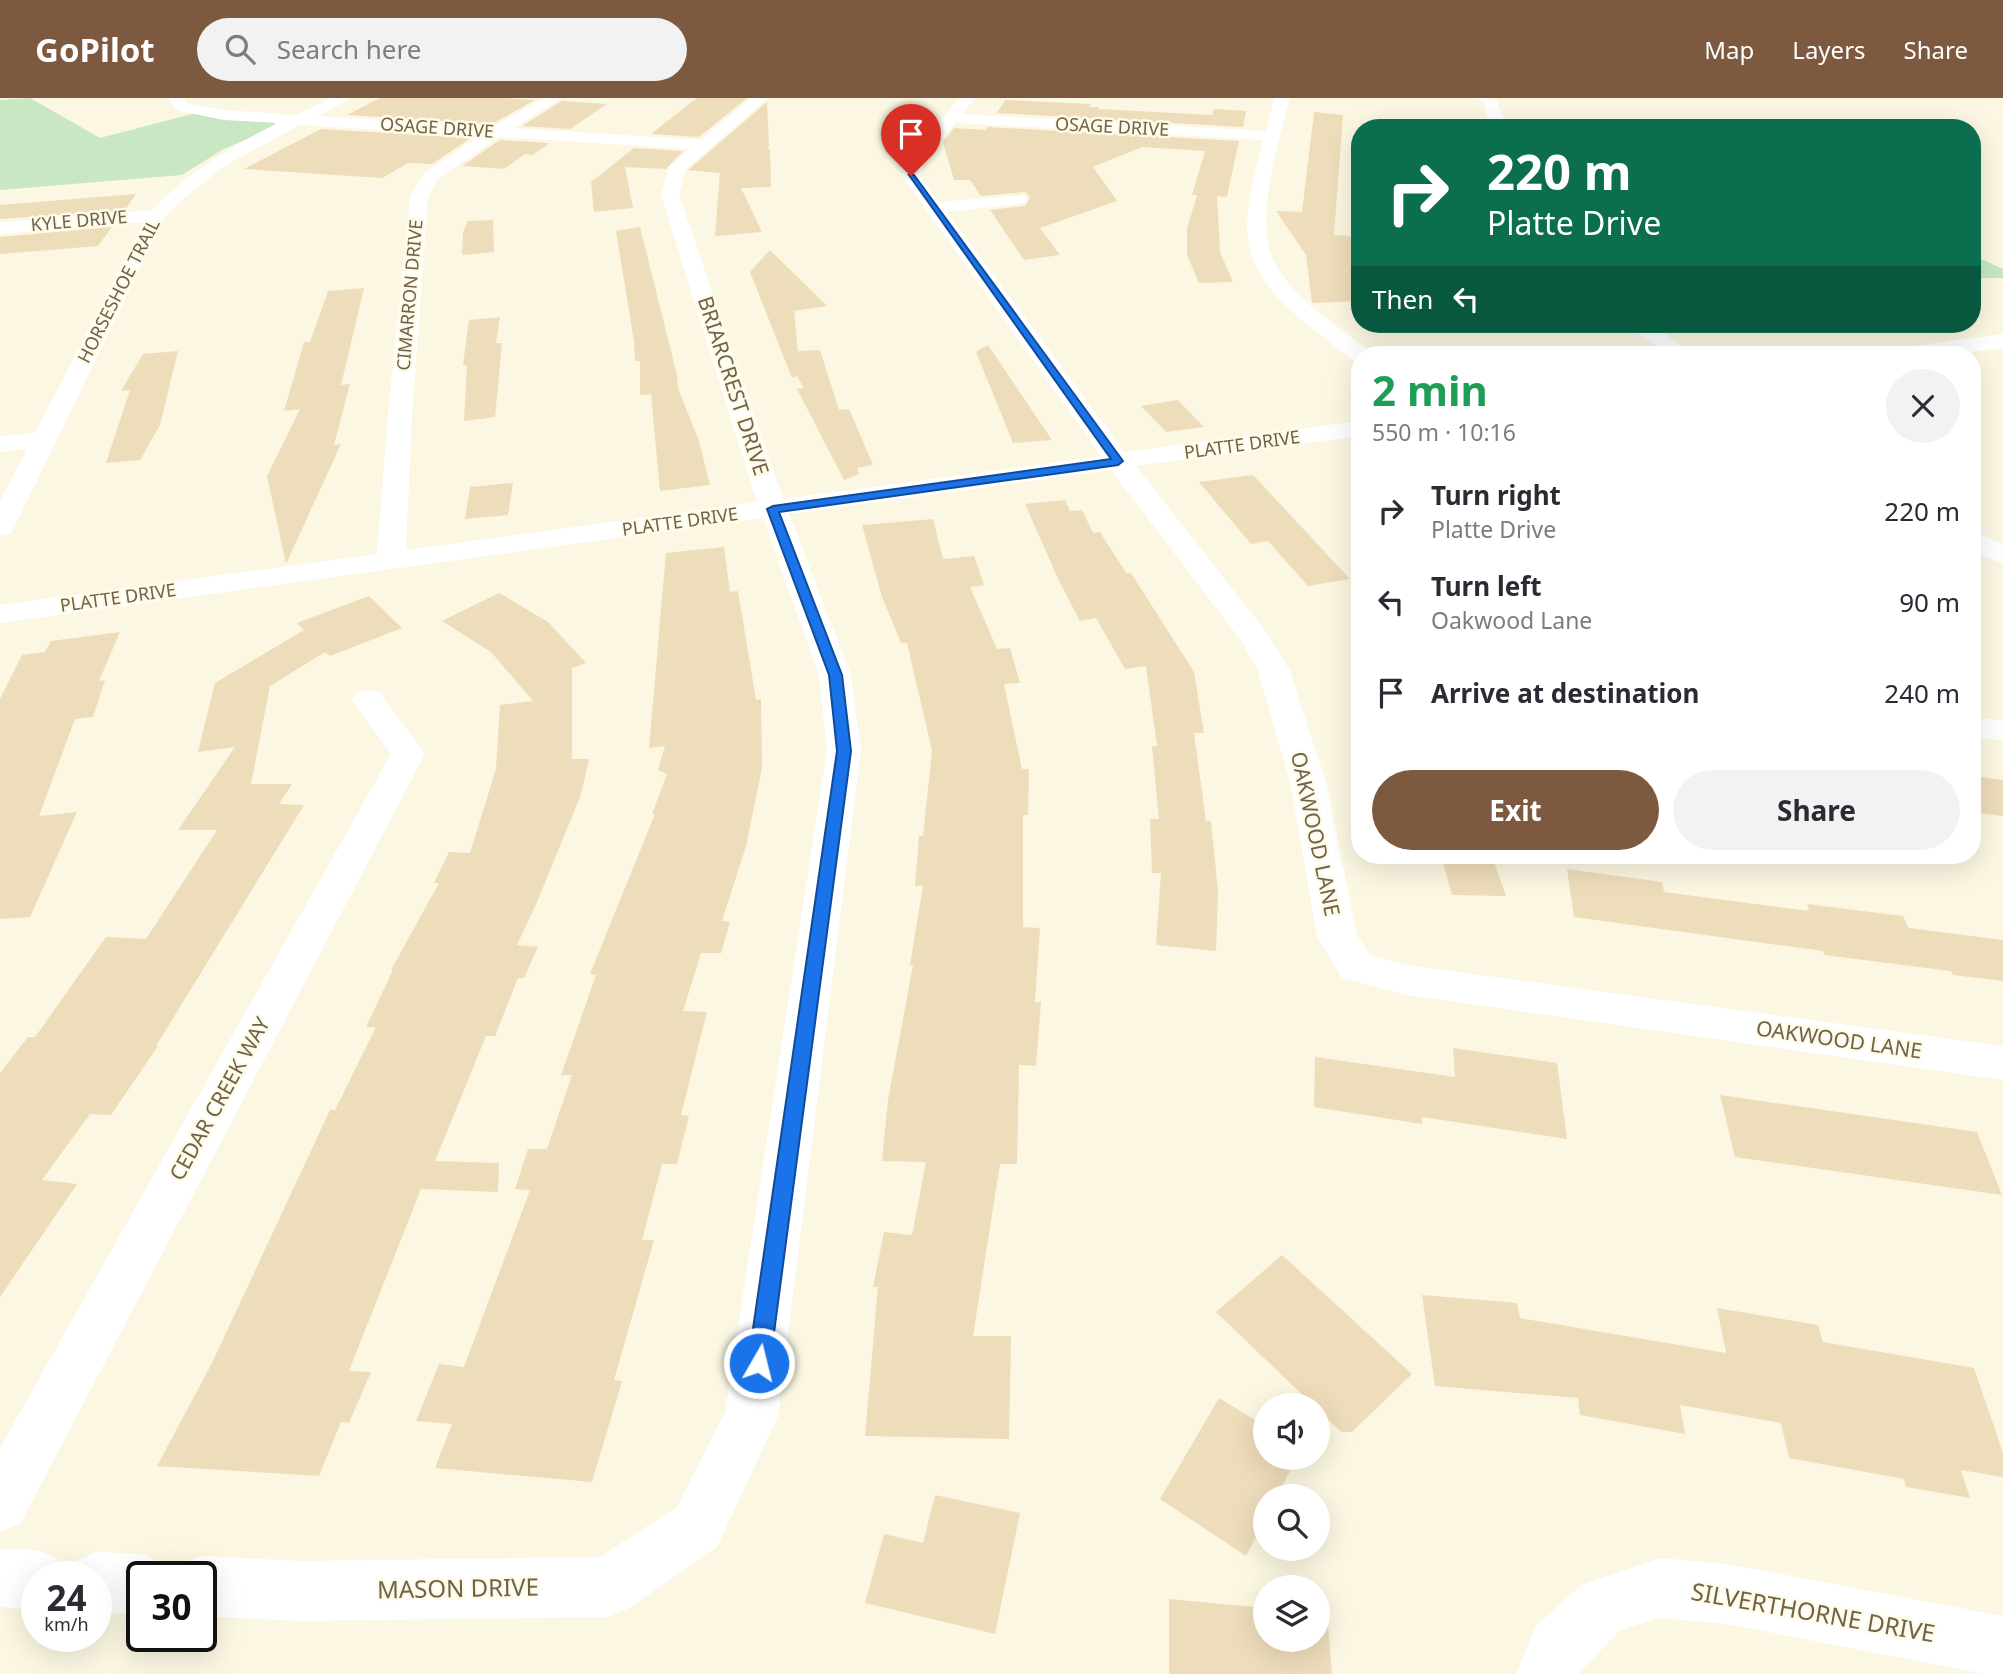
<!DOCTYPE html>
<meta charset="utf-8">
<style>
body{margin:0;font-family:"Noto Sans",sans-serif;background:#f2f2f3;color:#2b2b33;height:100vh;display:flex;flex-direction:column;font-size:26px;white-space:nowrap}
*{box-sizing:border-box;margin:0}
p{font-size:23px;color:#7c7c81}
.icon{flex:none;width:38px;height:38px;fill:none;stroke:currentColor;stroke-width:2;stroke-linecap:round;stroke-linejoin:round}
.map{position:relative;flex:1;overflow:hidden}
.side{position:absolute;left:1351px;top:248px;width:630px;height:518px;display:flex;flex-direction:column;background:#fff;border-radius:28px;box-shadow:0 7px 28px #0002}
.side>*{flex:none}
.banner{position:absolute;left:1351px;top:21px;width:630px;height:214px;border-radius:28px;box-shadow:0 7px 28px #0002;background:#0b6e4f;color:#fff;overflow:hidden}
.buttons{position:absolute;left:1253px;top:1295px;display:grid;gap:14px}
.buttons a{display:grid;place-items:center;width:77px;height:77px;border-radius:50%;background:#fff;box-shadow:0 7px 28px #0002;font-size:35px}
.speed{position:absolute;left:21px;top:1463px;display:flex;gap:14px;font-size:35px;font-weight:700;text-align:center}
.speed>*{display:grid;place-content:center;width:91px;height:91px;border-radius:50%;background:#fff;box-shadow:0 7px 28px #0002;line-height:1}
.speed small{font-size:18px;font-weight:400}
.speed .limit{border:4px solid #111;border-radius:10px;background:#fff;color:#111}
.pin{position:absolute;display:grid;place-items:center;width:60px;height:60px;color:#fff;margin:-72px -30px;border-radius:50% 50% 50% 0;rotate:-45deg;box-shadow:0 0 7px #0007}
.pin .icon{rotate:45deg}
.me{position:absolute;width:77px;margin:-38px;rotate:8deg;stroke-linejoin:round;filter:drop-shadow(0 0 5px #0008)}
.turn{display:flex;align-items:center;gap:24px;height:147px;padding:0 21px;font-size:32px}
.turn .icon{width:91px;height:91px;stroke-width:2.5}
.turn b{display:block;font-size:49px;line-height:60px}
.then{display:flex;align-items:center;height:66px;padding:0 21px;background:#0003;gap:14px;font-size:26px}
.round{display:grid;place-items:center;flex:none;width:74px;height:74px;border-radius:37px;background:#f2f2f3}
.head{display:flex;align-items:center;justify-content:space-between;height:119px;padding:0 21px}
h1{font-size:42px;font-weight:700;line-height:52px;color:#1e9e55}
.action{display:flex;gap:14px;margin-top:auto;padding:14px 21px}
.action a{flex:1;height:80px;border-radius:42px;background:#7c593f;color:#fff;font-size:28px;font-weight:700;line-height:80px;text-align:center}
.action a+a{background:#f2f2f3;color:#2b2b33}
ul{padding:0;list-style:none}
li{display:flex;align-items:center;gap:21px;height:91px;padding:0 21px}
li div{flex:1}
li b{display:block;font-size:26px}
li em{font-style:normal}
header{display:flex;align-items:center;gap:42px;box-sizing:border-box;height:98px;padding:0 35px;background:#7c593f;color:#fff}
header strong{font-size:33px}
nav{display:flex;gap:38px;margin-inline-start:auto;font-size:24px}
.search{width:490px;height:63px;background:#f2f2f3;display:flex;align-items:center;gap:18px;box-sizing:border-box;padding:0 24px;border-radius:38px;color:#7c7c81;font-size:26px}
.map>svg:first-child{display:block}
.green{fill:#c8e7c2}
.building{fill:#edb}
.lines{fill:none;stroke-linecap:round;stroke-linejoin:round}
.minor{fill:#fff;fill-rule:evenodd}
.route{fill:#1a73e8;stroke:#114b97;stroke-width:2}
.labels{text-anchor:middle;stroke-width:5;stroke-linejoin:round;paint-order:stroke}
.far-street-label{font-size:18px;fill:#71624a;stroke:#fefbe8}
.street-label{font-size:21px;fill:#71624a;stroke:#fefbe8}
.near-street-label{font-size:24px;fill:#71624a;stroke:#fefbe8}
</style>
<header>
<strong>GoPilot</strong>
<div class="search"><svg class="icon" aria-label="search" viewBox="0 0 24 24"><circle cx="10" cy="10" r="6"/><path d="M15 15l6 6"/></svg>Search here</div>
<nav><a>Map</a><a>Layers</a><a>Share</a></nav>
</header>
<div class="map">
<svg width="2003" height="1576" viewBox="0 0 2003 1576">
<rect width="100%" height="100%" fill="#fbf7e2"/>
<path class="green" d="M30,0L100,40L196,15L274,24L276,28L222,52L182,77L0,92V2Z
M1972,154L1979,160L2003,171V180H1972Z"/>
<path class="building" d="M380,0H506L535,2L492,26L347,17Z
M697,0H747L699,39L651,36Z
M1005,2L1091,6L1089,9H1099L1098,11L1212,17L1214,11L1246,13L1243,29L997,15Z
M562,3L607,6L570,31L522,28Z
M767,4L769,49L767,51H770L771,89L741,90L762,134L715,138L720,75L688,72Z
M1314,14L1343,17L1334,137L1350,138L1360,176V203L1312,205L1306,157L1276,113L1302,114Z
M987,29L1239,43L1227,99L1217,98L1220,154L1233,184L1199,185L1187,157V131L1197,97H1192L1205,53L1142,49L1093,69L1117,103L1040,130L1060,157L1024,162L990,112L1025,108L1030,99L1025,94L981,98L970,82H954L943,44L954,30L986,32Z
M321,31L471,40L432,66L408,65L382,80L244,71Z
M500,42L550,45L533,57L525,56L504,71L462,68Z
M634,50L683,53L666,71L625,69L633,110L594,114L591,84Z
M136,96L125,112L0,121V107Z
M493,122L494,154L462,157L463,134L468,123Z
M112,129L98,148L0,156V139Z
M640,129L677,277L678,290L699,343L710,387L660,393L651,296L640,297V263H635L634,243L616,133Z
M770,152L827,208L794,213L798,253L820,252L839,312L849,311L873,367L857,370L859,376L844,382L797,291L804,290L797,278L792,280L750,174Z
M364,190L341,287L350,286L334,347L341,346L286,466L267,378L300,311L284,313L304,244H310L328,193Z
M500,219L496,245H502L495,319L464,323L467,267H463L469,222Z
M988,247L1052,342L1013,345L976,254Z
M178,253L160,327L140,362L106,365L130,292L121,293L143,256Z
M1178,302L1204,329L1166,334L1141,308Z
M1253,377L1295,422L1350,481L1308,488L1268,443L1251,446L1199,384Z
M513,385L508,417L465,421L470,389Z
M1065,402L1070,413L1082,412L1093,435L1100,434L1126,475H1131L1194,574L1204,635H1194L1206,723H1211L1218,793L1216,853L1156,847L1161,775H1152L1150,721H1159L1152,648H1157L1146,568L1125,571L1096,520L1080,523L1060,485L1025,406Z
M933,421L943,461L974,458L984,487L970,489L997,551L1010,550L1020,585L1004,586L1022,671H1029L1028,717H1023V829L1040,830L1035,904H1041L1036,968L1019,967L1017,1066H1000L973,1238H1011L1009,1341L865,1338L878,1189H873L884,1134L912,1137L926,1064L882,1063L888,1002L913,867H910L923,788H915L919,738H923L932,653L907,545H901L882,499L862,427Z
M724,449L730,494L738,493L756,602L761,601L762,670L746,748L722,823L730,824L721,855H701L683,913L707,914L681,1017L689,1018L677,1066H662L642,1142H654L614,1282L622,1283L592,1384L435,1370L452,1326L416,1323L439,1266L464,1269L530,1092L515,1091L528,1051H547L572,977H561L596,877L590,876L655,716H652L667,676L658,672L665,648L649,650L666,455Z
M499,495L548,524L586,565L572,570V661H589L581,697L537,804L517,847L538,849L524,880H518L495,938H486L435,1063L499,1065L498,1094L421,1091L349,1273L371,1274L349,1325L341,1324L319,1378L157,1368L212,1265L330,1012H335L376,929H366L393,872H391L439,785H434L449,754L470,755L496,671L500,607L533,603L491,554L442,523Z
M369,498L402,530L330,558L325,554L270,588L251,686H292L279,706L304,707L156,948H158L111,1017L90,1016L42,1082L77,1086L0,1199V975L28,939H35L106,839L146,841L217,732H178L235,649L198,654L215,585L304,532L297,525Z
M120,534L99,583L105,582L93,619L75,621L39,718L77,714L30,819L0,821V601L22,557L45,554L51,543Z
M1972,678L2003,682V718L1972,714Z
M1441,758H1492L1506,798L1452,797Z
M1567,771L1662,784L1664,794L1809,813L1807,806L1903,818L1909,830L2003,842V883L1953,877L1951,873L1824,857L1823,853L1574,819Z
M1453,950L1557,965L1567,1041L1422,1019V1026L1314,1009L1315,959L1455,979Z
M1720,997L1977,1034L2002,1097L1735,1059Z
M1282,1157L1412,1276L1352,1334H1341L1318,1312V1307H1313L1216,1214Z
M1422,1197L1517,1205L1520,1220L1726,1255L1717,1210L1818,1227L1823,1244L1974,1270L2003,1355V1379L1961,1372L1970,1400L1906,1389L1904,1381L1789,1360L1781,1325L1680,1307L1685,1336L1580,1317L1578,1300L1435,1288Z
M1219,1300L1265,1328V1360H1297L1277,1398H1265V1422L1246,1458L1160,1401Z
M935,1397L1020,1415L995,1536L865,1505L884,1436L923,1445Z
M1169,1501L1265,1510V1542H1318V1514L1327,1515L1332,1576H1169Z"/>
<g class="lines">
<path class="minor" d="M168,0H184L186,5L224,12L296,17L331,0H351L318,18L493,29L543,0H562L514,30L700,42L751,0H768L686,71L679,97L783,401L1101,358L902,78L911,58L959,0H975L962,16L1266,33L1274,0H1290C1279,42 1255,118 1272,159C1287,196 1338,228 1368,252L1371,257H1360V264L1352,262C1318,233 1268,203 1252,159C1239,124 1255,77 1263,42L955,25L925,63L920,78L939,104L1025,97L1028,101L1025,105L1019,106L947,114L1125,354L1360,323V338L1136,368L1267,535L1290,573L1327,688L1357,837L1370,857L1407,867L2003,948V982L1407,897L1342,880L1317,838L1291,688L1258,573L1242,544L1111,372L789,416L851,577L861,652L778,1318L717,1449L629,1510L608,1519L300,1523L201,1518V1479H175L180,1467L201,1458L300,1463L600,1459L677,1409L725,1314L827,652L819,577L763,420L0,525V507L377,456L388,316L410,99L424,75L479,38L300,27L226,67L183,101L165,119L14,430L10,436L0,438V403L27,351L0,354V338L35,335L144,124L0,136V124L152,112C189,74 231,48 278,25L224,22L180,13L175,11ZM499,39L689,51L669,69L661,97L757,404L406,452L412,316L428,99L437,82Z
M1478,0L1496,1L1507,30H1491L1484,6Z
M1625,226H1651L1695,257H1669Z
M2003,236V250L1947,257H1887L1890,252L1898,250Z
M1972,433L2003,446V466L1972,452Z
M368,592L380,595L425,656L20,1426L0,1434V1350L391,656L352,602L356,595Z
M1972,620L2003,622V642L1972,640Z
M0,1451L37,1452L58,1461L65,1479H37V1511L0,1509Z
M96,1454L142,1456L163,1465L169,1479H142V1516L96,1514V1479H69L75,1463Z
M1660,1460L1727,1466L2003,1518V1576H1985L1727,1526L1660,1520L1620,1532L1578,1576H1516L1536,1528L1581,1487Z"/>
</g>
<path class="route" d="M909,77H914L1123,363L1118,367L779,414L842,577L851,653L770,1265L766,1272L759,1275L751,1272L748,1265L837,653L829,577L767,411L773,408L1111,361Z"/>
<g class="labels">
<g class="far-street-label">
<text transform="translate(1112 29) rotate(3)" y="6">OSAGE DRIVE</text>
<text transform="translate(437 30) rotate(4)" y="6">OSAGE DRIVE</text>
<text transform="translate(79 123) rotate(-5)" y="6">KYLE DRIVE</text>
<text transform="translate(119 193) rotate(-63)" y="6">HORSESHOE TRAIL</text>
<text transform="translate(410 197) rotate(-85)" y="6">CIMARRON DRIVE</text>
<text transform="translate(1242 347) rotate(-8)" y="6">PLATTE DRIVE</text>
<text transform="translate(680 424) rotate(-8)" y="6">PLATTE DRIVE</text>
<text transform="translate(118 500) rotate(-8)" y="6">PLATTE DRIVE</text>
</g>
<g class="street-label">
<text transform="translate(733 288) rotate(72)" y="7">BRIARCREST DRIVE</text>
<text transform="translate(1315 736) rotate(78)" y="7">OAKWOOD LANE</text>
<text transform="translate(1839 942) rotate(8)" y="7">OAKWOOD LANE</text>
<text transform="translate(220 1001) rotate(-61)" y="7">CEDAR CREEK WAY</text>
</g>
<g class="near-street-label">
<text transform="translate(458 1491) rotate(-1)" y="8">MASON DRIVE</text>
<text transform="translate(1813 1515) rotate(10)" y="8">SILVERTHORNE DRIVE</text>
</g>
</g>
</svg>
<div class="buttons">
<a><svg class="icon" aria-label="sound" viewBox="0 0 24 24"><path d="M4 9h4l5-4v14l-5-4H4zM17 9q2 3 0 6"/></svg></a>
<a><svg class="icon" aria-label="search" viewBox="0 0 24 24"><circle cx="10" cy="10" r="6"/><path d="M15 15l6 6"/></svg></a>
<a><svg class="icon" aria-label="layers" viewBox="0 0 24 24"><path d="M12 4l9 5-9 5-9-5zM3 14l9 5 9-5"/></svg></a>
</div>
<div class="speed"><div>24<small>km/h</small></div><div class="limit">30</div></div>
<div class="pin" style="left:911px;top:78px;background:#d93025"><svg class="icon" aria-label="arrive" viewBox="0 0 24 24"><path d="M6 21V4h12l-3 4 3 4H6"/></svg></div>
<svg class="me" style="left:759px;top:1265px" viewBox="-20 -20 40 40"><circle r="17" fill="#1a73e8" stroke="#fff" stroke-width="3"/><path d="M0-11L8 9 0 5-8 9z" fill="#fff"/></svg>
<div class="banner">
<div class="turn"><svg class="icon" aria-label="right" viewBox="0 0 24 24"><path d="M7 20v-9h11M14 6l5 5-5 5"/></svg><div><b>220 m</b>Platte Drive</div></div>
<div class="then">Then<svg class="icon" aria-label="left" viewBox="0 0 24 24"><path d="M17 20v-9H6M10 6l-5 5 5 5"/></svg></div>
</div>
<section class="side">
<div class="head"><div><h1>2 min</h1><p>550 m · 10:16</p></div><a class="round"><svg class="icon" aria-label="close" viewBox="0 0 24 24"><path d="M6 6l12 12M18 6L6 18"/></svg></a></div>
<ul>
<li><svg class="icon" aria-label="right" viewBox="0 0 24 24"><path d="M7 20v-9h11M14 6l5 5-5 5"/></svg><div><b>Turn right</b><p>Platte Drive</p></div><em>220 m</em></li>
<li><svg class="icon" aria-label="left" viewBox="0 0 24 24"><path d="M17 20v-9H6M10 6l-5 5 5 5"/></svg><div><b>Turn left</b><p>Oakwood Lane</p></div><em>90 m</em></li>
<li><svg class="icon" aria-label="arrive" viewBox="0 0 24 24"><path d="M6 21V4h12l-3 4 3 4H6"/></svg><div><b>Arrive at destination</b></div><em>240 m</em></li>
</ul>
<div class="action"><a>Exit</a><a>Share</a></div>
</section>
</div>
